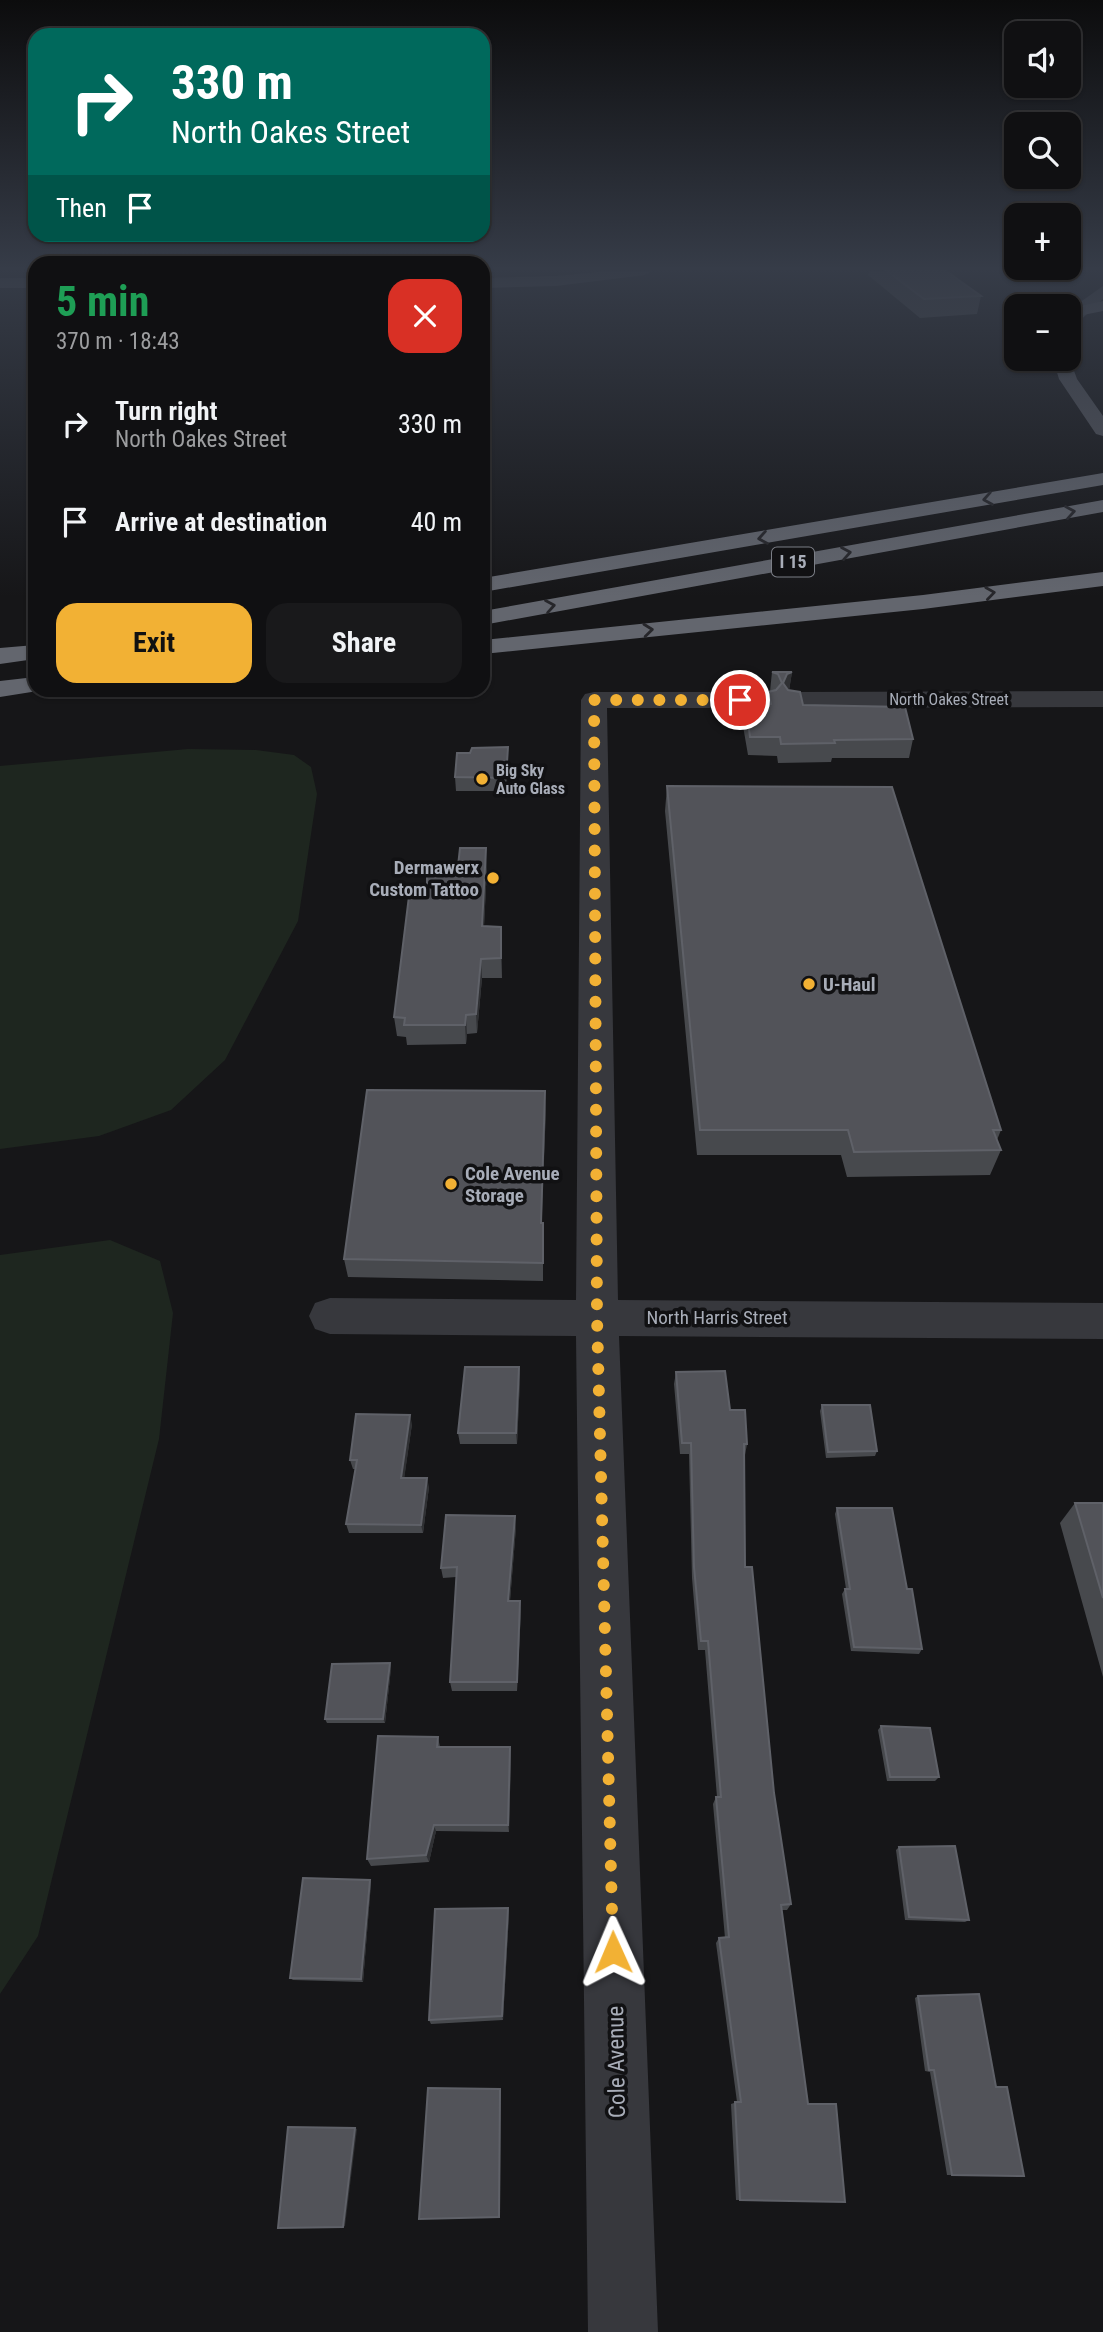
<!DOCTYPE html>
<meta charset="utf-8">
<style>
body{margin:0;font-family:"Roboto Condensed",sans-serif;background:#19191b;color:#f1f3f6;height:100vh;display:flex;flex-direction:column;font-size:26px;white-space:nowrap}
*{box-sizing:border-box;margin:0}
p{font-size:23px;color:#9c9d9f}
.icon{flex:none;width:38px;height:38px;fill:none;stroke:currentColor;stroke-width:2;stroke-linecap:round;stroke-linejoin:round}
.map{position:relative;flex:1;overflow:hidden}
.side{position:absolute;left:28px;top:256px;width:462px;height:441px;display:flex;flex-direction:column;background:#101012;border-radius:21px;box-shadow:0 2px 5px #0004,0 0 0 2px #303032}
.side>*{flex:none}
.guide{position:absolute;left:28px;top:28px;width:462px;height:214px;border-radius:21px;box-shadow:0 2px 5px #0004,0 0 0 2px #303032;background:#00695c;color:#fff;overflow:hidden}
.tools{position:absolute;left:1004px;top:21px;display:grid;gap:14px}
.tools a{display:grid;place-items:center;width:77px;height:77px;border-radius:14px;background:#101012;box-shadow:0 2px 5px #0004,0 0 0 2px #303032;font-size:35px}
.pin{position:absolute;display:grid;place-items:center;width:60px;height:60px;color:#fff;margin:-30px;border:4px solid #fff;border-radius:50%;box-shadow:0 2px 7px #0007}
.me{position:absolute;width:77px;margin:-38px;rotate:359deg;stroke-linejoin:round;filter:drop-shadow(0 0 5px #0008)}
.turn{display:flex;align-items:center;gap:24px;height:147px;padding:0 28px;font-size:32px}
.turn .icon{width:91px;height:91px;stroke-width:2.5}
.turn b{display:block;font-size:49px;line-height:60px}
.then{display:flex;align-items:center;height:66px;padding:0 28px;background:#0003;gap:14px;font-size:26px}
.round{display:grid;place-items:center;flex:none;width:74px;height:74px;border-radius:21px;background:#19191b}
.head{display:flex;align-items:center;justify-content:space-between;height:119px;padding:0 28px}
h1{font-size:42px;font-weight:700;line-height:52px;color:#1e9e55}
.action{display:flex;gap:14px;margin-top:auto;padding:14px 28px}
.action a{flex:1;height:80px;border-radius:21px;background:#f2b134;color:#111;font-size:28px;font-weight:700;line-height:80px;text-align:center}
.action a+a{background:#19191b;color:#f1f3f6}
ul{padding:0;list-style:none}
li{display:flex;align-items:center;gap:21px;height:98px;padding:0 28px}
li div{flex:1}
li b{display:block;font-size:26px}
li em{font-style:normal}
.map>svg:first-child{display:block}
.green{fill:#1e261f}
.lines{fill:none;stroke-linecap:round;stroke-linejoin:round}
.minor{fill:#37383d;fill-rule:evenodd}
.major{fill:#53555c;fill-rule:evenodd}
.highway{fill:#63666e;fill-rule:evenodd}
.wall{fill:#47494d}
.shaded-wall{fill:#2f3033}
.building{fill:#525359;stroke:#5f6168;stroke-width:2}
.oneway{stroke:#26262a}
.route{stroke:#f2b134;stroke-width:12;stroke-dasharray:0 21.6}
.poi-dot{fill:#f2b134;stroke:#111113;stroke-width:2.5}
.labels{text-anchor:middle;stroke-width:7;stroke-linejoin:round;paint-order:stroke}
.far-street-label{font-size:16px;fill:#a8adb8;stroke:#111113}
.far-poi-label{font-size:16px;font-weight:bold;fill:#a8adb8;stroke:#111113;text-anchor:start}
.shield{fill:#111113;stroke:#7b7e86;stroke-width:2}
.shield-label{font-size:18px;font-weight:bold;fill:#a8adb8}
.poi-label{font-size:19px;font-weight:bold;fill:#a8adb8;stroke:#111113;text-anchor:start}
.street-label{font-size:19px;fill:#a8adb8;stroke:#111113}
.near-street-label{font-size:23px;fill:#a8adb8;stroke:#111113}
</style>
<div class="map">
<svg width="1103" height="2332" viewBox="0 0 1103 2332">
<rect width="100%" height="100%" fill="#161618"/>
<path class="green" d="M188,749L256,750L294,755L311,767L317,794L298,921L225,1060L171,1110L99,1136L0,1149V766Z
M110,1240L160,1261L173,1313L159,1439L38,1936L0,1994V1255Z"/>
<g class="lines">
<path class="minor" d="M1103,691V707L795,708L786,706L782,700L786,694L795,692Z
M594,692H764L773,694L777,700L773,706L764,708H607L618,1300L1103,1303V1339L619,1336L658,2332H588L576,1336L330,1334L315,1329L309,1316L315,1303L330,1298L576,1300L581,700L585,694Z"/>
<path class="major" d="M609,271H652L645,275L556,286L483,288V278L556,276Z
M0,278H35V288H0Z
M1103,286V299C1094,306 1078,325 1069,328V312L1072,308Z
M1069,357L1077,379L1103,416V436L1096,434L1059,379L1053,359Z"/>
<path class="highway" d="M1103,301V311L1078,316L1070,311L1072,308Z
M1103,473V485L483,592V578Z
M1103,500V512L483,625V611Z
M1103,572V586L923,609L483,654V640L923,595Z
M35,645V659L0,664V648Z
M35,677V690H44L0,697V681Z"/>
</g>
<path class="wall" d="M869,271H946L981,296L977,314L920,318L868,275Z
M772,672H792L789,690L803,705L913,739L909,758H832L831,762L778,763L777,756L748,755L743,726L746,707L767,705L768,692L771,691H770Z
M508,747V761L506,791H456L455,777L470,753Z
M667,786L1001,1130L997,1140L1001,1150L990,1175L847,1177L841,1155H697L665,811Z
M487,867L484,926L502,946V978H482L477,1033L467,1034L466,1044L407,1045L406,1037L397,1036L394,1017L427,889L457,875Z
M546,1109L541,1223H543V1281L348,1277L344,1259Z
M519,1367L520,1379L517,1444H460L458,1433Z
M676,1372L730,1410L747,1444L745,1455V1567L774,1793L791,1904L787,1910H782L808,2104L845,2202L736,2200L731,2104L737,2102L716,1943L719,1938H725L713,1804L716,1797H717L705,1650H698L692,1578L689,1454H680L674,1384Z
M822,1405L877,1451L875,1456L826,1458L820,1411Z
M412,1424L404,1478L429,1487L423,1533H349L346,1524L355,1469H353L350,1460Z
M1075,1503H1103V1677L1060,1523Z
M837,1508L907,1589L922,1649L919,1654L851,1651L842,1594L845,1589H846L835,1514Z
M516,1527L510,1601L521,1610L517,1691H452L450,1682L456,1577L443,1578L441,1568Z
M390,1663L391,1668L385,1723H327L325,1719Z
M881,1726L939,1777L935,1781H887L878,1730Z
M438,1737L440,1747L511,1755L509,1832L436,1831L429,1862L371,1866L367,1859Z
M899,1847L969,1920L965,1922L905,1920L896,1850Z
M370,1880L371,1883L363,1982L293,1980L290,1978Z
M508,1908L509,1914L503,2020L431,2024L429,2020Z
M918,1996L996,2087L1024,2176L947,2175L930,2072L925,2071L915,1998Z"/>
<path class="shaded-wall" d="M792,672L789,691L783,683L787,674Z
M508,747V761L506,791V778Z
M486,848L487,867L483,946L482,926Z
M501,927L502,946V978L501,958Z
M481,959L482,978L477,1033L476,1014Z
M466,1015L467,1034L466,1044L465,1025Z
M545,1091L546,1109L541,1241V1223Z
M519,1367L520,1379L517,1444L516,1433Z
M410,1415L412,1424L403,1487L401,1478Z
M427,1478L429,1487L423,1533L421,1525Z
M515,1516L516,1527L509,1611L508,1601Z
M520,1601L521,1610L517,1691V1682Z
M390,1663L391,1668L385,1723L383,1719Z
M510,1747L511,1755L509,1832L508,1825Z
M434,1825L436,1831L429,1862L426,1855Z
M370,1880L371,1883L363,1982L361,1979Z
M508,1908L509,1914L503,2020L502,2016Z
M500,2089L501,2091L500,2217H499Z
M355,2128L357,2129L345,2226L343,2227Z"/>
<path class="building" d="M887,271H946L981,296L924,299Z
M772,672H792L787,674L783,683L788,690L800,692L803,705L905,707L913,739L834,740L835,743L781,744L780,737H750L746,707L771,704L768,692L776,690L782,683L778,674Z
M508,747L506,778L455,777L457,753H470L472,748Z
M667,786L892,787L1001,1130H993L1001,1150L854,1152L848,1130H700Z
M460,848H486L482,926L501,927V958L481,959L476,1014L466,1015L465,1025H404L405,1018L394,1017L410,888L427,889V876L457,875Z
M367,1090L545,1091L541,1223H543V1263L344,1259Z
M465,1367H519L516,1433H458Z
M725,1371L730,1410H745L747,1444H744L745,1567H752L774,1793L791,1904L781,1905L808,2104H836L845,2202L740,2200L735,2102H741L719,1938L729,1937L716,1797H721L708,1641H701L694,1567L691,1443H682L676,1372Z
M822,1405H870L877,1451L828,1452Z
M356,1414L410,1415L401,1478H427L421,1525L346,1524L357,1460H350Z
M1075,1503H1103V1598Z
M837,1508H892L907,1589H912L922,1649L854,1647L845,1589H850Z
M446,1515L515,1516L508,1601H520L517,1682H450L457,1567L441,1568Z
M390,1663L383,1719H325L332,1664Z
M881,1726L930,1728L939,1777H890Z
M378,1736L438,1737L437,1747H510L508,1825H434L426,1855L367,1859Z
M955,1846L969,1920L909,1917L899,1847Z
M303,1878L370,1880L361,1979L290,1978Z
M508,1908L502,2016L429,2020L435,1909Z
M979,1994L996,2087H1007L1024,2176L952,2175L934,2070H929L918,1996Z
M428,2088L500,2089L499,2217L419,2219Z
M288,2127L355,2128L343,2227L278,2228Z"/>
<defs><path id="oneway-chevron" d="M-2-3.5L2.5 0L-2 3.5" fill="none" stroke-width="1.6" stroke-linecap="round" stroke-linejoin="round" transform="scale(1.75)"/></defs>
<g class="oneway">
<use href="#oneway-chevron" transform="translate(988 499) rotate(170)"/>
<use href="#oneway-chevron" transform="translate(1070 512) rotate(-10)"/>
<use href="#oneway-chevron" transform="translate(763 538) rotate(170)"/>
<use href="#oneway-chevron" transform="translate(846 553) rotate(-10)"/>
<use href="#oneway-chevron" transform="translate(990 593) rotate(-8)"/>
<use href="#oneway-chevron" transform="translate(550 606) rotate(-10)"/>
<use href="#oneway-chevron" transform="translate(648 630) rotate(-6)"/>
</g>
<linearGradient id="sky" x2="0" y2="1"><stop stop-color="#0c0c0d"/><stop offset="0.45" stop-color="#363c48"/><stop offset="1" stop-color="#363c48" stop-opacity="0"/></linearGradient>
<rect width="1103" height="597" fill="url(#sky)"/>
<g class="lines">
<path class="route" d="M613,1952L597,1317L594,700H740"/>
</g>
<g class="poi-dot">
<circle cx="482" cy="779" r="7"/>
<circle cx="493" cy="878" r="7"/>
<circle cx="809" cy="984" r="7"/>
<circle cx="451" cy="1184" r="7"/>
</g>
<g class="labels">
<g class="far-street-label">
<text x="949" y="705">North Oakes Street</text>
</g>
<g class="far-poi-label">
<text x="496" y="776">Big Sky<tspan x="496" dy="18">Auto Glass</tspan></text>
</g>
<rect class="shield" x="772" y="547.5" width="42" height="29" rx="5"/>
<g class="shield-label">
<text x="793" y="568">I 15</text>
</g>
<g class="poi-label">
<text x="479" y="874" text-anchor="end">Dermawerx<tspan x="479" dy="22">Custom Tattoo</tspan></text>
<text x="823" y="991">U-Haul</text>
<text x="465" y="1180">Cole Avenue<tspan x="465" dy="22">Storage</tspan></text>
</g>
<g class="street-label">
<text x="717" y="1324">North Harris Street</text>
</g>
<g class="near-street-label">
<text transform="translate(616 2062) rotate(-91)" y="8">Cole Avenue</text>
</g>
</g>
</svg>
<div class="tools">
<a><svg class="icon" aria-label="sound" viewBox="0 0 24 24"><path d="M4 9h4l5-4v14l-5-4H4zM17 9q2 3 0 6"/></svg></a>
<a><svg class="icon" aria-label="search" viewBox="0 0 24 24"><circle cx="10" cy="10" r="6"/><path d="M15 15l6 6"/></svg></a>
<a>+</a>
<a>−</a>
</div>
<div class="pin" style="left:740px;top:700px;background:#d93025"><svg class="icon" aria-label="arrive" viewBox="0 0 24 24"><path d="M6 21V4h12l-3 4 3 4H6"/></svg></div>
<svg class="me" style="left:613px;top:1952px" viewBox="-20 -20 40 40"><path d="M0-17L14 15 0 8-14 15z" fill="#f2b134" stroke="#fff" stroke-width="4"/></svg>
<div class="guide">
<div class="turn"><svg class="icon" aria-label="right" viewBox="0 0 24 24"><path d="M7 20v-9h11M14 6l5 5-5 5"/></svg><div><b>330 m</b>North Oakes Street</div></div>
<div class="then">Then<svg class="icon" aria-label="arrive" viewBox="0 0 24 24"><path d="M6 21V4h12l-3 4 3 4H6"/></svg></div>
</div>
<section class="side">
<div class="head"><div><h1>5 min</h1><p>370 m · 18:43</p></div><a class="round" style="background:#d93025;color:#fff"><svg class="icon" aria-label="close" viewBox="0 0 24 24"><path d="M6 6l12 12M18 6L6 18"/></svg></a></div>
<ul>
<li><svg class="icon" aria-label="right" viewBox="0 0 24 24"><path d="M7 20v-9h11M14 6l5 5-5 5"/></svg><div><b>Turn right</b><p>North Oakes Street</p></div><em>330 m</em></li>
<li><svg class="icon" aria-label="arrive" viewBox="0 0 24 24"><path d="M6 21V4h12l-3 4 3 4H6"/></svg><div><b>Arrive at destination</b></div><em>40 m</em></li>
</ul>
<div class="action"><a>Exit</a><a>Share</a></div>
</section>
</div>
